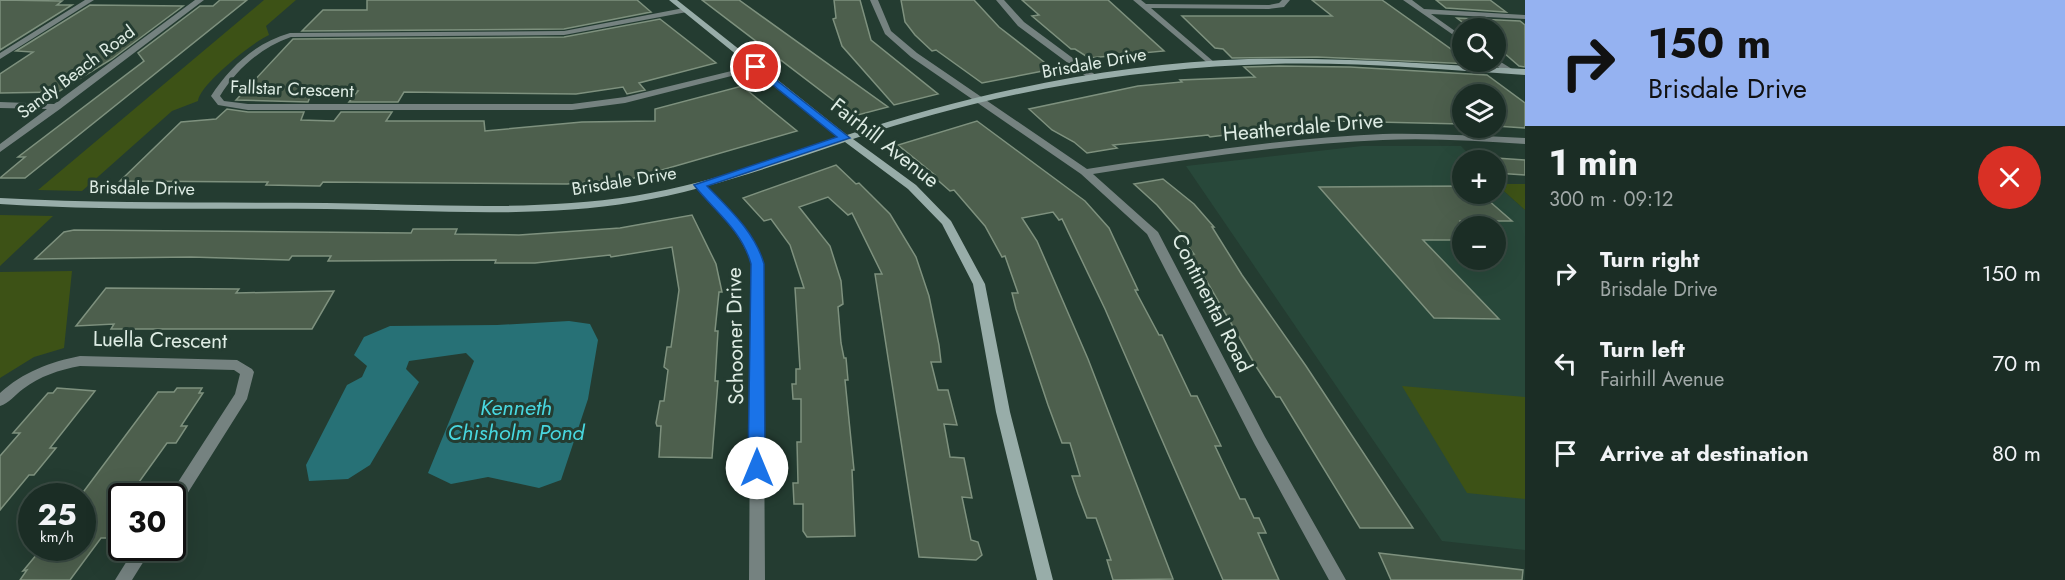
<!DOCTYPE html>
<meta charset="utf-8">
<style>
body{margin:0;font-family:Jost,sans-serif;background:#283932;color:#f1f3f6;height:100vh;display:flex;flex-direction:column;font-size:22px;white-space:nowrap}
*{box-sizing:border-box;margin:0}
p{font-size:20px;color:#a0a8a7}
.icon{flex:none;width:33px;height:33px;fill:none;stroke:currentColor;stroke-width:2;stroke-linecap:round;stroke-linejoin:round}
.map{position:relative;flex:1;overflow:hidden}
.panel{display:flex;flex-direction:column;background:#1b2d25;width:540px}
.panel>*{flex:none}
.banner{background:#95b2f1;color:#111;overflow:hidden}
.tools{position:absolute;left:1452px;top:18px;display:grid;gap:12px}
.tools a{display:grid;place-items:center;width:54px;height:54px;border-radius:50%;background:#1b2d25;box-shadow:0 6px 24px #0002,0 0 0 2px #394942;font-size:30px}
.speed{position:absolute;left:18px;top:483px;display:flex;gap:12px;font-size:30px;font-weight:700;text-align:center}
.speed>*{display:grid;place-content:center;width:78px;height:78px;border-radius:50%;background:#1b2d25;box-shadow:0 6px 24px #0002,0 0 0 2px #394942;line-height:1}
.speed small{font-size:15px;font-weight:400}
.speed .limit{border:3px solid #111;border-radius:9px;background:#fff;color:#111}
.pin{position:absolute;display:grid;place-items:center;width:51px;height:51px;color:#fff;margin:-26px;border:3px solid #fff;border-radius:50%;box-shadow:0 2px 6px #0007}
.me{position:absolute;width:66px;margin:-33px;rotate:0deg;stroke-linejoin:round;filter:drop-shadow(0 0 4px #0008)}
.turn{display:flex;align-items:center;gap:21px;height:126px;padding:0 24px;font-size:27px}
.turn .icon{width:78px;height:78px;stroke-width:2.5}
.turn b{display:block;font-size:42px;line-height:51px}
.round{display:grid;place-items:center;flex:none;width:63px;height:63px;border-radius:32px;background:#283932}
.overview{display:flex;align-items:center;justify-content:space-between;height:102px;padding:0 24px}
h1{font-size:36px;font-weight:700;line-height:45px}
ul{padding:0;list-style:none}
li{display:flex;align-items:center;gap:18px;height:90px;padding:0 24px}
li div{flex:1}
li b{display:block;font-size:22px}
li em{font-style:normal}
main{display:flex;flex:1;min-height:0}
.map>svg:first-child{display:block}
.built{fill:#28483a;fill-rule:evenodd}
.green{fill:#3d5216}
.water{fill:#277176}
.building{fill:#4d5f4d;stroke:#7e917e;stroke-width:1.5}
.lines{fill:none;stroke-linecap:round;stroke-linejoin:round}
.street{fill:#758280;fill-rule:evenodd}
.secondary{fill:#98ada9;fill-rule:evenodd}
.route{fill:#1a73e8;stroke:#114b97;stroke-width:1.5}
.labels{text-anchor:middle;stroke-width:6;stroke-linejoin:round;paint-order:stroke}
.far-street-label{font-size:18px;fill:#deece4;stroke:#243c31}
.street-label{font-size:21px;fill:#deece4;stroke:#243c31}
.water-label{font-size:22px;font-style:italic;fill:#48d7df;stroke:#243c31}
</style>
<main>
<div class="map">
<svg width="1525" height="580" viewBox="0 0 1525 580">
<rect width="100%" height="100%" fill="#243c31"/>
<path class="built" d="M1362,146H1461L1474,160H1462V194H1496V184L1525,210V550L1442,541L1186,166ZM1462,226H1496V260H1462Z"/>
<path class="green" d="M264,0H296L266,26L269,35C253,42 199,85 198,101L172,111L82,191L38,190Z
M1496,184H1525V210Z
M0,215L53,216L0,266Z
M72,271L64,348L34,357L0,378V272Z
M1402,386L1525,397V499L1467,493Z"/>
<path class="water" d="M569,321L590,324L598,340L588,399L561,480L539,488L488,477L451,484L428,473L474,361L466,353L409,361L406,369L419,382L370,465L348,479L309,481L306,465L347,385L362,377L367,366L354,355L364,337L390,326L497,325Z"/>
<path class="building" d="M0,0L62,1L57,5H72L0,50Z
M220,0H247L25,178H0L25,157H18L144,61L138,53L200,6H213Z
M367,0H637L651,12L564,29L302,31L323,10H367Z
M702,0H739L888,107L854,116Z
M834,0H860L871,40L938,94L894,105L842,46L833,19L836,18Z
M901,0H974L999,27L1053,69L982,83L936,50L932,51L915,35L905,22Z
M1022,0H1108L1164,51L1089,58L1075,49H1071L1032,16L1039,15Z
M1312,0H1382L1462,57V62L1472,64L1317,57L1232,58L1223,49L1215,48L1182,16H1332Z
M1436,0H1490L1506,12L1446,8Z
M90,5L183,6L112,59L58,92L0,93V74L33,52L16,51Z
M1457,18L1520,21L1525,25V67L1519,66L1496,46V28H1470Z
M660,19L716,63L639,83L645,90L627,94L623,87L576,94L404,92L398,102H349L358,91H318L312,92L308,102L236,100L293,39L564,37Z
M1279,66L1350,67L1487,75L1525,103V128L1496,126V94H1462V124L1333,121L1210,137L1208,135L1113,145L1117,148L1087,153L1074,142L1052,130L1029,109L1138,86L1182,82L1180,80L1255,77L1244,67Z
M742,86L797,131L634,178L567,184L323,182L320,186L266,185L268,182L120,181L181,122L216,119L227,109L248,112H304L301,120L334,121L341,112H392L386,121H484L485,131L582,122L655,121V109Z
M977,121L1085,201L1109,228L1138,290H1135L1159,335H1162L1191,396H1197L1221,446H1215L1240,499H1245L1254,518H1259L1266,533H1258L1279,580H1223L1105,309L1062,219L1059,220L1053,212L1022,218L1037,241L1088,359L1173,579L1113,580L1107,560H1111L1096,518H1087L1078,494L1072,476H1080L1070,443H1062L1048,405L1016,309L1012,293H1018L1005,256L1002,257L985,226L954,190L950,191L933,176L935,175L898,145Z
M1496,158L1525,160V175L1496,173Z
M836,165L856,184L859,183L890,214L916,257L929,296L939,345L941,362H931L938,390H948L957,425L944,424L950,457L964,458L972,498L962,497L971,540L978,542L982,555L976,560L919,557L875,274H882L852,213L848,215L828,197L799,207L830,246L841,281L843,304L838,307L841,343L844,358H846L848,380H845L854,470H852L855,536L807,537L803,531V504H794L793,483H798L797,442H801V399H793L792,384H796V369H800L795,288H804L790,245L771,219L764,221L743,198Z
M1163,179L1194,204L1214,227H1212L1242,275L1306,366L1413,528H1360L1280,397H1276L1257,368L1191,254H1194L1180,236L1183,235L1157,205L1134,184Z
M1462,186V194H1481L1512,221H1460L1462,240H1423L1499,319L1434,318L1319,187Z
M692,215L716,264L722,292H719L715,331H718L715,381H718L712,458L659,457L661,426H657L656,423L660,401H664L668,370L664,367L667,347H671L679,290L672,247L611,257L610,255L535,263H495L496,260L328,261L331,256H292L289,260L191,257L35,259L64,232L74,230L411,233L413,229H457L455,234L519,235L620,228Z
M106,288L239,289L236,293L334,291L312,329H111L114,324L76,326Z
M57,388L95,391L50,448H56L34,475H29L0,510V456L20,433H13L48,393H53Z
M177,388H202L199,393H203L181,426H187L176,443H167L129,496H122V521L109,538H101L70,580H20L27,570L23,571L42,548H82L81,495L158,392H174Z
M1379,553L1523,570L1522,580H1391Z"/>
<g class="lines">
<path class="street" d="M85,0H94L0,59V53Z
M195,0H204L60,109L0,152V144L47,109L0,108V102L54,104Z
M870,0H878L891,31L917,53L1087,169C1185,154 1284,138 1383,134C1430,133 1478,136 1525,138V144C1478,141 1431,138 1383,140C1286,144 1189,159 1093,174L1158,232L1265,437L1346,580H1329L1255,445L1147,234L1081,174L911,57L885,34Z
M996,0H1004L1024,22L1097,76V80H1091L1018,26Z
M1133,0H1141L1146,4L1269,5L1279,3L1282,0H1290L1284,7L1269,9L1151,8L1214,62L1215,64L1211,66Z
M1403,0H1412L1424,9L1525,15V19L1431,14L1462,36V41Z
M684,8H687V12L564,35L291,37C260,48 237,69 220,96L224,101L248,104H572L625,97L756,65L760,67L759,69L625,103L572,110H248L218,105L211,96C230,67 255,43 290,33L564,31Z
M1496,59L1512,69V73H1506L1493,63Z
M700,182L704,183C728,207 752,230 763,263L765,580H749L751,263C740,230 716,211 695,185Z
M80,356L237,360L252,369L254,372L247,399L177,510L172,511V496H169L235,394L240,374L234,370L80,366C59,370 40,376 23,389C15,395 9,403 0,406V393C23,372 50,362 80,356Z
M135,548H152L132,580H115Z"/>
<path class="secondary" d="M669,0H677L847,135C972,93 1116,63 1248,59C1340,57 1433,64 1525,69V75C1432,69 1338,60 1244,65C1112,71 978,97 853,139L916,185L951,221L985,284L1010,412L1053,580H1037L996,412L973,284L942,224L908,189L845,142C776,165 707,190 635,202C534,219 429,210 327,209C218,208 109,211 0,204V198C109,204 217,202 326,203C429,204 532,212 634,196C704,185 772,160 839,138Z"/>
</g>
<path class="route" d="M756,64L850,138L707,186C729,209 755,232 764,264L765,468L763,473H751L748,468L751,264C742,230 714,211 694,185L837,137L753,69L752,67Z"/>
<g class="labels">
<g class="far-street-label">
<text transform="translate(1094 63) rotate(-10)" y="6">Brisdale Drive</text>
<text transform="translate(76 72) rotate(-37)" y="6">Sandy Beach Road</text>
<text transform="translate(292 89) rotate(2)" y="6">Fallstar Crescent</text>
<text transform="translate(624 181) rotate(-9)" y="6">Brisdale Drive</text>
<text transform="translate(142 188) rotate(1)" y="6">Brisdale Drive</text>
</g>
<g class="street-label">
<text transform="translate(1303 127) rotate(-5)" y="7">Heatherdale Drive</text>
<text transform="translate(885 143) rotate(38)" y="7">Fairhill Avenue</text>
<text transform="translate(1212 303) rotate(63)" y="7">Continental Road</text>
<text transform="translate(735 336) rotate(-91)" y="7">Schooner Drive</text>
<text transform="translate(160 340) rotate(1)" y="7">Luella Crescent</text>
</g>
<g class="water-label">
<text x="516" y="415">Kenneth<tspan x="516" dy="25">Chisholm Pond</tspan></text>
</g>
</g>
</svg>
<div class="tools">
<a><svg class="icon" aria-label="search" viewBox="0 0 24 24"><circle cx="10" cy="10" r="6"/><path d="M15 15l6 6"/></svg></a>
<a><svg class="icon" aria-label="layers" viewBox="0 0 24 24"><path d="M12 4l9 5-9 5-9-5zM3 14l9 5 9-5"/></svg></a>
<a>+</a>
<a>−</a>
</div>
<div class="speed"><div>25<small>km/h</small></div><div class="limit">30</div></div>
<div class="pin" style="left:756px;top:67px;background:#d93025"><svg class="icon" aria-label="arrive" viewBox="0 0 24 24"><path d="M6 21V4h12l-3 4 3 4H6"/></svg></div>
<svg class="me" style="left:757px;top:468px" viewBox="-20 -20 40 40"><circle r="19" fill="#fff"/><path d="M0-13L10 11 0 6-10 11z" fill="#1a73e8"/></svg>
</div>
<section class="panel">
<div class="banner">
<div class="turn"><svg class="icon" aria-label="right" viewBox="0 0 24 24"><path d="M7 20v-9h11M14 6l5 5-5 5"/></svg><div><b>150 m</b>Brisdale Drive</div></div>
</div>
<div class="overview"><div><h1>1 min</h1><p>300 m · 09:12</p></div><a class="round" style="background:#d93025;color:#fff"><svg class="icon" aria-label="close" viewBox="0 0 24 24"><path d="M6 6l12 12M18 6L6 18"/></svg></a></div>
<ul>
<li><svg class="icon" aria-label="right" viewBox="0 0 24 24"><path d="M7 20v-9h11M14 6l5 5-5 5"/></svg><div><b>Turn right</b><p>Brisdale Drive</p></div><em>150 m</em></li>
<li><svg class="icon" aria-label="left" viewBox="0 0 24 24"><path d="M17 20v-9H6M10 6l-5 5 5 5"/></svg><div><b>Turn left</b><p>Fairhill Avenue</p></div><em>70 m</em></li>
<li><svg class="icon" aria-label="arrive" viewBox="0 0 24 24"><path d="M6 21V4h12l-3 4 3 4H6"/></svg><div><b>Arrive at destination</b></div><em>80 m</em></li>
</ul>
</section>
</main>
